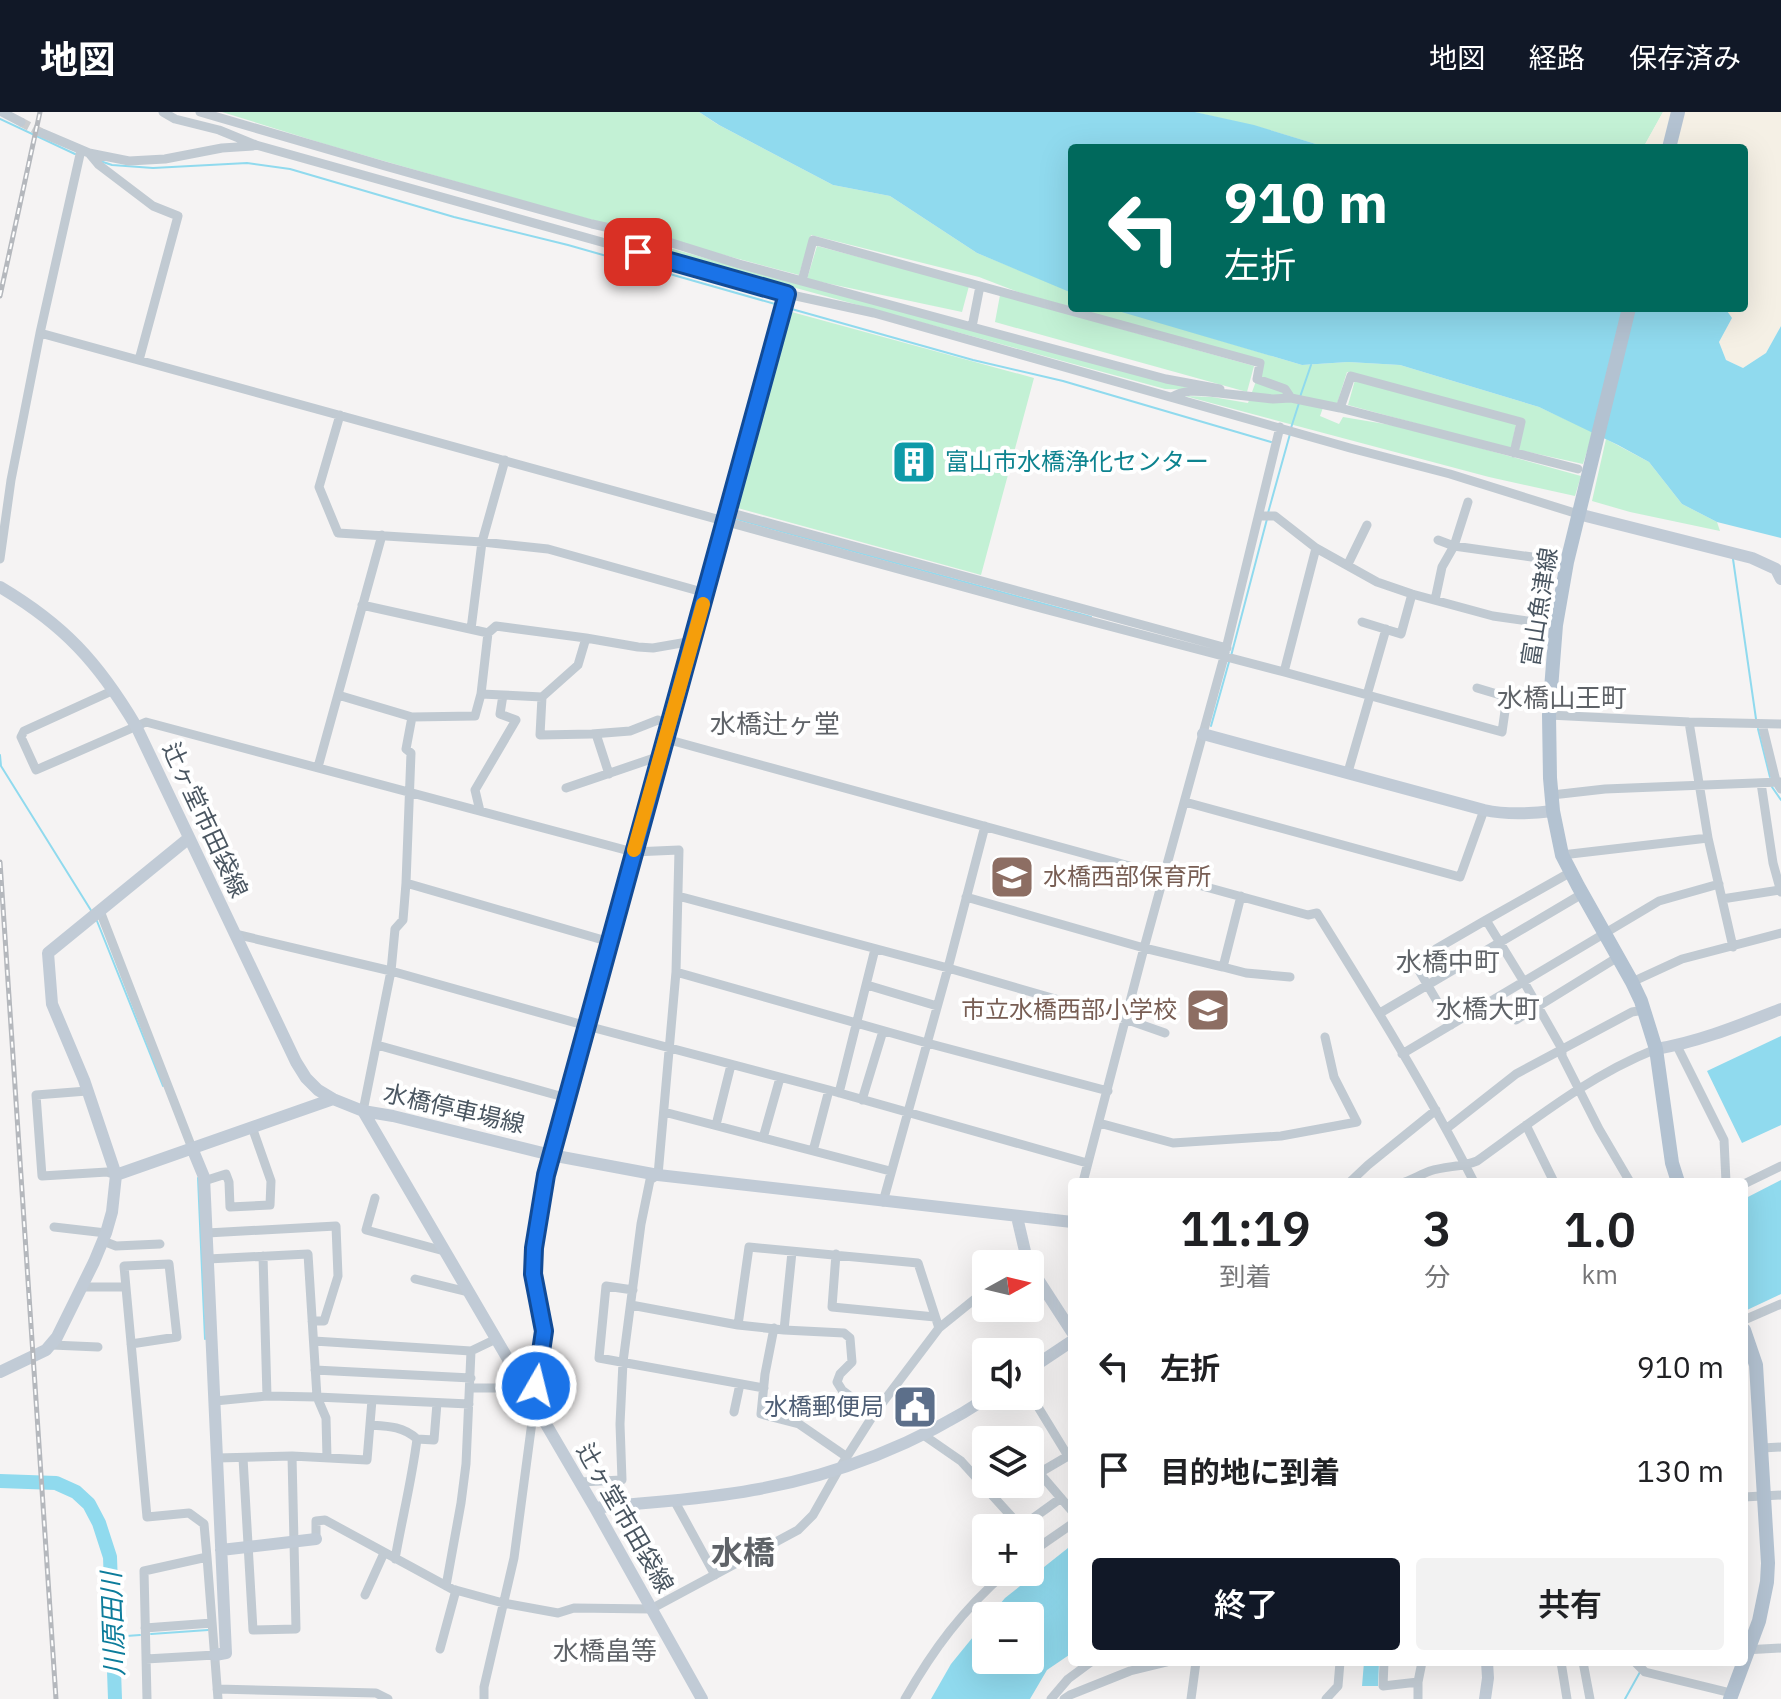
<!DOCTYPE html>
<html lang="ja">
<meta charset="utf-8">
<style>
body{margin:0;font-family:"IBM Plex Sans","Noto Sans JP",sans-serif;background:#f2f2f2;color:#202124;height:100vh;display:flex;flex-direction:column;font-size:30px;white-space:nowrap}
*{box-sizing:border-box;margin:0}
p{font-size:26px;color:#757577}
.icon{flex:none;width:44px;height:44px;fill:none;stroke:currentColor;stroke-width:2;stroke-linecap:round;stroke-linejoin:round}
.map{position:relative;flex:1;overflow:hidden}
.drawer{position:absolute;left:1068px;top:1066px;width:680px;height:488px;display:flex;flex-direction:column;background:#fff;border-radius:8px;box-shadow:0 8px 32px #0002}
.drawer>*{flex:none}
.guide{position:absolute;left:1068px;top:32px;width:680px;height:168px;border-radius:8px;box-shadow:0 8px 32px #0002;background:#00695c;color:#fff;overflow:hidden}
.needle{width:52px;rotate:82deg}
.tools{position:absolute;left:972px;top:1138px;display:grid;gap:16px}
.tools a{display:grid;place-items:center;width:72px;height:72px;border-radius:8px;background:#fff;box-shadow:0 8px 32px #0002;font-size:40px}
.pin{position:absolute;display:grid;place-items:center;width:68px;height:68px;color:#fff;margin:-34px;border-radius:16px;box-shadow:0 4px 12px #0006}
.me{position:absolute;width:88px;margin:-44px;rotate:8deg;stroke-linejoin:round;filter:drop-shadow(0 0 6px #0008)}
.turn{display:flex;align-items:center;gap:28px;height:168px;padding:0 24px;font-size:36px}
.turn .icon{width:104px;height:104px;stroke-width:2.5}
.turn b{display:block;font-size:56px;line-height:68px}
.eta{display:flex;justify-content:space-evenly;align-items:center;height:136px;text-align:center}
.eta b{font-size:48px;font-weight:600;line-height:56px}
.action{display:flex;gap:16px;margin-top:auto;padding:16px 24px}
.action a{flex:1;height:92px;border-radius:8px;background:#111827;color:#fff;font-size:32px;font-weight:600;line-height:92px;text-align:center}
.action a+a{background:#f2f2f2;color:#202124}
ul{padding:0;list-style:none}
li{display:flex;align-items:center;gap:24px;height:104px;padding:0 24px}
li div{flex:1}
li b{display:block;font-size:30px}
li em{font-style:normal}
header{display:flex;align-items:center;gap:48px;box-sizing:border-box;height:112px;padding:0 40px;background:#111827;color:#fff}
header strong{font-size:38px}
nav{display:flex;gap:44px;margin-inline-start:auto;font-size:28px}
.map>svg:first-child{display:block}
.green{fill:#c3f1d5}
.sand{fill:#f5f0e5}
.water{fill:#90daee}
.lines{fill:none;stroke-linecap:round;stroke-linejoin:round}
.stream{stroke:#90daee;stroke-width:2}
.river{stroke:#90daee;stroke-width:14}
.street-tunnel{stroke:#caccce;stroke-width:9;stroke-dasharray:9 4.5;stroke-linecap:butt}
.street{stroke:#c1cad2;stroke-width:9}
.secondary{stroke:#c1cbd6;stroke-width:12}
.primary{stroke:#b3c2d1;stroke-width:14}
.rail-casing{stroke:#b5b8bd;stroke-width:5}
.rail{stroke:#fff;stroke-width:2;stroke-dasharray:6;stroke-linecap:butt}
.route-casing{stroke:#114b97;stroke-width:20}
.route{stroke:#1a73e8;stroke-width:14}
.slow{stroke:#f59e0b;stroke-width:14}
.labels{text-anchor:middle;stroke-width:8;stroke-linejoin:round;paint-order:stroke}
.culture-label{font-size:24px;fill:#0d838f;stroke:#fff;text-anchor:start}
.street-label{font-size:24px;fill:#4a5661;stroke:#fff}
.education-label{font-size:24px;fill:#785e54;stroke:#fff;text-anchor:start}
.service-label{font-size:24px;fill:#4e5e75;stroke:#fff;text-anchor:end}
.neighbourhood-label{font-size:26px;fill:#5f6368;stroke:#fff}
.water-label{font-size:26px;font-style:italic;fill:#0c7c9b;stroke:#fff}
.district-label{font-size:32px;font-weight:bold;fill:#5f6368;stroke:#fff}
</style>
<header>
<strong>地図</strong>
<nav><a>地図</a><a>経路</a><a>保存済み</a></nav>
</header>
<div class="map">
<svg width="1781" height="1587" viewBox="0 0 1781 1587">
<rect width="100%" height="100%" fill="#f5f3f3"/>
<path class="green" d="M222,0H699L717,12L833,73L890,84L977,141L1072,180V196L1018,180L979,165L811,123L799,163L559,99L328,33Z
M1194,0H1663L1643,36H1329L1259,15Z
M817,134L969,174L962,200L807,167Z
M666,135L741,156L1205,278L1165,277L664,140Z
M1000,183L1254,254L1247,280L995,210Z
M1073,196H1112L1302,253L1348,250L1400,253L1539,295L1593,320L1583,352L1519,338L1524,307L1347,260L1337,292L1325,290L1320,304L1339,312L1343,305L1391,313L1451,328L1581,364L1575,384L1489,365L1185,284L1212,285L1248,291L1263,250Z
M788,199L1034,266L981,463L734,395Z
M1355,268L1516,312L1511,337L1348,293Z
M1606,327L1649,350L1682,392L1717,410L1720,419L1630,400L1592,389Z"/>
<path class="sand" d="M1663,0H1781V214L1766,241L1743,256L1726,248L1719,230L1732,206L1725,196H1744V36H1643Z"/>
<path class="water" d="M699,0H1195L1254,13L1329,36H1072V181L977,141L890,84L833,73L719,13Z
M1108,196H1725L1732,206L1719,230L1726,248L1743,256L1766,241L1781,214V426L1717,410L1682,392L1649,350L1618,333L1539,295L1400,253L1348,250L1302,253Z
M1781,924V1013L1742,1031L1707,959Z
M1781,1068V1182L1747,1198L1744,1192V1087Z
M1072,1435V1541L1047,1558L1030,1587H931L951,1552L986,1509V1548H1030V1504H990L1005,1486L1068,1436Z
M1364,1550H1379L1378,1574H1362Z"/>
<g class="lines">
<path class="stream" d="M0,7L75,42
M100,49L112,53L153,56L247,51L290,57L454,105L568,133L782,194
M788,196L973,248L1063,269L1271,330
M1300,285L1311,253
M1291,316L1299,291
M1268,401L1290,322
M737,407L1091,505
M1733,447L1756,607
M1231,544L1267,407
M1211,614L1229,550
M1758,617L1770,665
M0,643L1,654L92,800
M1772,675L1781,688
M97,809L163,974
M198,1066L205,1227
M151,1522L208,1518
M113,1525L140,1523
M1625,1587L1640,1560"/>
<path class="river" d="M0,1369L56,1371L76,1380L89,1392L99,1411L110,1445L115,1587"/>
<path class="street-tunnel" d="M21,10L42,21"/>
<path class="street" d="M2,0L21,10
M163,0L175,7L219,18L256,33L787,182L874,201L1350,336L1450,362L1578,402
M200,0L385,54L592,112L659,127L739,152L972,215
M42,21L89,41L129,49L165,47L222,36L253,34
M89,41L99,53L153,94L178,104L139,248
M802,169L813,128L980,174
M40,221L1044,497L1284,560L1502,620L1507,585L1477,576
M1219,281L1273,287L1291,286
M1172,285C1185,276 1204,280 1219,281L1220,277L1166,267L972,215L980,174L1260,251L1257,267L1285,277L1291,286L1340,296
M340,303L319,375L338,421L482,430L548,437L706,481
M1514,341L1521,310L1351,264L1340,296L1578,357
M728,400L1227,536
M1260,404H1275L1316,436L1377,470L1412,482L1493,504L1556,513
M1438,428L1454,434L1567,450
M0,447L11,368L40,221L81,38
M1348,452L1367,413
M1435,488L1442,455L1454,434L1468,390
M362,493L488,521L496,514L586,526L638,535L653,536L693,529
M1362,510L1401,522L1412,482
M471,517L482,430L505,348
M488,521L481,582L503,583
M1284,560L1316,436
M114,578L24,619L21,625L36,658L146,610L633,740L679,738L676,860L658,1063L650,1068L641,1112L623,1250L620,1312L622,1368L580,1370
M338,583L412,605
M1367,583L1386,517
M542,585L540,623L592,622L630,619L658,608L670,612
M1549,603L1689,610L1781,612
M1689,610L1708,726L1733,835
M1762,612L1776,669L1781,677
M596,622L609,662
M666,627L1308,803L1317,801C1372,889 1427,978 1474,1070
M318,655L382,423
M1348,660L1370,584
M1761,671L1773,751L1781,780
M566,676L660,644
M1552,683L1605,677L1781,670
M1185,690L1460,765L1484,698
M480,699L475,678L516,608L500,602L503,583L542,585L578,553L586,526
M633,740L787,182
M1562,743L1708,726
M1571,760L1486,808L1524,870L1562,937V944L1599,1017L1630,1070
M406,771L610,830
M678,784L948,856L1125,907L1165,921
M1241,784L1223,855L1246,861L1290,865
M966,785L1144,836L1223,855
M1722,787L1780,778
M100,799L192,1036
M235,822L391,859L587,914L829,978L1087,1051
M1436,837L1486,808
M1411,845L1451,913
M676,860L927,931L1108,979
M1632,870L1682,847L1781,821
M867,873L937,894
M1380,901L1582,782
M1516,908L1618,845
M377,933L567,986
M1677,934L1724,1028L1726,1070
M1402,942L1659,789L1719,772
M87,979L36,983L42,1064L107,1060L116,1063
M839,981L875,837
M862,988L883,919
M363,999L391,859L395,817L403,808L406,771L411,641L406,637L412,605L475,604L481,582
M664,1000L890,1059
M1099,1011L1173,1031L1281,1024L1357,1010L1334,965L1325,925
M716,1013L731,953
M1526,1013L1554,1070
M1446,1017L1516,962L1632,900L1644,898
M763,1026L780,966
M813,1039L829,978
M204,1069L226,1062L229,1070L230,1095L270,1093L271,1069L252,1015
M1083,1070L1144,836L1224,545L1280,315
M1350,1070L1368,1053L1436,998
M1405,1070C1413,1067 1422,1062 1430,1059C1446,1054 1462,1055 1477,1049C1534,1008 1590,963 1656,937
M1744,1072L1781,1054
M375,1086L366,1118L444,1139
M883,1090L948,856L985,714
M54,1115L106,1121
M207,1121L336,1114L338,1164L324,1209H312
M103,1129L116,1134L160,1132
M836,1142L832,1195L935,1205
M263,1144L267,1284
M208,1147L308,1142L317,1285L326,1306L327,1346
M415,1167L468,1180
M82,1175H126
M633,1178L606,1174L599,1246L764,1276
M631,1193L738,1213L784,1218L792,1140
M1744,1208L1781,1192
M738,1213L749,1135L918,1151L939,1216
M774,1216L765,1262L761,1302L799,1312L847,1345
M784,1218L844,1221L850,1226L852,1250L840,1262L837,1270L842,1278L874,1302
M314,1229L471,1239L496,1227
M131,1232L177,1225L169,1152L124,1154L147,1405L189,1401L204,1412L207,1445
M52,1233L98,1235
M315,1258L471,1266
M470,1276H524
M215,1289L267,1284L317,1285L469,1292
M1035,1290L1068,1344L1039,1361
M734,1300L740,1272
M370,1313C387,1314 403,1314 417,1327
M922,1322L961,1349L1021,1415L1061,1386
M997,1328L1005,1320L1012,1328
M1762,1336L1781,1335
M983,1343L986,1340
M292,1344L367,1348L372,1288
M217,1346L292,1344L296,1517L253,1518L243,1346
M1030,1350L1072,1399
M1744,1385L1781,1383
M674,1388L715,1463
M316,1427V1409L325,1408L452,1477L503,1491L558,1501L574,1496L651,1497L798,1418L813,1403L839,1357L874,1302L939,1216L986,1178
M1030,1441L1072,1412
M395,1447C402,1407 412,1367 417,1327L434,1328L437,1291
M446,1474L461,1391L466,1352L471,1239
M365,1483L384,1441
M145,1516L212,1511
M440,1537L456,1478
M1744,1538L1781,1536
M146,1547L215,1543
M1384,1550L1383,1574L1418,1570V1587
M1561,1550L1567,1587
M1583,1550L1590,1587
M1635,1550L1645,1560L1731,1581
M1418,1570L1422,1550
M217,1577L376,1581L388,1587
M147,1587L144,1459L207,1445L218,1587
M484,1587V1575L514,1446L539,1257L544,1219L533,1162L534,1136L546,1063L551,1043
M905,1587C934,1536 962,1499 1006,1460
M1051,1587L1068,1567L1091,1550
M1064,1587L1070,1583L1130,1559L1167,1550
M1191,1587L1196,1550
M1326,1587L1338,1574L1340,1550"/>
<path class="secondary" d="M1578,402L1752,446L1776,457L1781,467
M0,475C64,513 98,550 136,614L296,950L306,966L318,978L333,987L363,999L393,1004L551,1043L658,1063L1072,1110
M1203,622L1484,698C1507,703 1529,702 1553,699
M1656,937C1699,930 1740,913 1781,897
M363,999L595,1396L702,1587
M192,1036L204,1065L226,1541L215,1543
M551,1043L633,740
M116,1063L333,987
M1017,1105L1028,1152
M1030,1155L1072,1220
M1030,1257L1072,1229
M0,1260L46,1238L57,1225L94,1150L106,1121L112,1100L116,1063L84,968L52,892L48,841L189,726
M595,1396C647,1390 701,1388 753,1378C836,1364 919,1331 990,1284
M221,1438L316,1427
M1485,1587L1488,1566L1487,1550"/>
<path class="primary" d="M1669,36L1678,0
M1629,196L1567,450L1556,513L1549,603L1550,666L1553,699L1562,743L1578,774L1632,870L1641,889L1656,937L1672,1051L1678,1070
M1730,1587L1759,1509L1767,1470L1768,1451L1756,1253L1744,1218"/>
<g class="rail-casing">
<path id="rail" d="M0,184L40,0
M0,750L56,1587"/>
</g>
<use href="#rail" class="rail"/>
</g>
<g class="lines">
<g class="route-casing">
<path id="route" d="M536,1274L544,1219L533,1162L534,1136L546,1063L787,182L638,140"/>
</g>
<use href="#route" class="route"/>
<path class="slow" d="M634,738L703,492"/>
</g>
<defs>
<g id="building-square" transform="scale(2.3)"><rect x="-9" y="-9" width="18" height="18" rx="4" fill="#0f9aa8" stroke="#fff"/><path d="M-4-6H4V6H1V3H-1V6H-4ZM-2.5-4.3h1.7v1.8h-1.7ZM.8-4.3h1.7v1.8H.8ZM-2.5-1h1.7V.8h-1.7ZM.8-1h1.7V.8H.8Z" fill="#fff"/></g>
<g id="school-square" transform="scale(2.3)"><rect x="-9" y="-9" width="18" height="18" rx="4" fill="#8d6e63" stroke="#fff"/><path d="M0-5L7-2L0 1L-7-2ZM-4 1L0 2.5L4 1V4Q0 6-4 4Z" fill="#fff"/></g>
<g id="civic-square" transform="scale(2.3)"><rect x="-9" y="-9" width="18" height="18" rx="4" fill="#5c6f8a" stroke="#fff"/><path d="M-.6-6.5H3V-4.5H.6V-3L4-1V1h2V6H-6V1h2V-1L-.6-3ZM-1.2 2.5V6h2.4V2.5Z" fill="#fff"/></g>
</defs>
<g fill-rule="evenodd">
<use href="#building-square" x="914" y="350"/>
<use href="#school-square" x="1012" y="765"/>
<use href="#school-square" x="1208" y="898"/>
<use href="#civic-square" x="915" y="1295"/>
</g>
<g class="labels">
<g class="culture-label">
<text x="945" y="358">富山市水橋浄化センター</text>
</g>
<g class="street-label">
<text transform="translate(1540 495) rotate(-81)" y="8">富山魚津線</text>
<text transform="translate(205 708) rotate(65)" y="8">辻ヶ堂市田袋線</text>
<text transform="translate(454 997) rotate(13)" y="8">水橋停車場線</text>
<text transform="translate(625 1406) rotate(60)" y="8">辻ヶ堂市田袋線</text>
</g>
<g class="education-label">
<text x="1043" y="773">水橋西部保育所</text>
<text x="1177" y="906" text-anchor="end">市立水橋西部小学校</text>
</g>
<g class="service-label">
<text x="884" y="1303">水橋郵便局</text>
</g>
<g class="neighbourhood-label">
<text x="1562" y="595">水橋山王町</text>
<text x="775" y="621">水橋辻ヶ堂</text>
<text x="1448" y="859">水橋中町</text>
<text x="1488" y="906">水橋大町</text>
<text x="605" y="1548">水橋畠等</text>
</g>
<g class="water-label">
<text transform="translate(113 1512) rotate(-92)" y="9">川原田川</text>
</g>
<g class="district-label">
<text x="743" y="1452">水橋</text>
</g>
</g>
</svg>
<div class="tools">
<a><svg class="needle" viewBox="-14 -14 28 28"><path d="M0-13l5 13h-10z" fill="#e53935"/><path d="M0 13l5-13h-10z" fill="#757577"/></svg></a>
<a><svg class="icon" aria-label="sound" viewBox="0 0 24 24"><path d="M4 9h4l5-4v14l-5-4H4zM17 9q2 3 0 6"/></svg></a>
<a><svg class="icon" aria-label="layers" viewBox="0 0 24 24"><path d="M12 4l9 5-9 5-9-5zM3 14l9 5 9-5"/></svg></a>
<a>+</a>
<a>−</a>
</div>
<div class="pin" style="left:638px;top:140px;background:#d93025"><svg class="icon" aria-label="arrive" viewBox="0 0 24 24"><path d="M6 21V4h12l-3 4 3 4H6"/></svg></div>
<svg class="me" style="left:536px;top:1274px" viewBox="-20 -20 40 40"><circle r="17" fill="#1a73e8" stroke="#fff" stroke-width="3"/><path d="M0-11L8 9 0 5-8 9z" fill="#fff"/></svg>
<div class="guide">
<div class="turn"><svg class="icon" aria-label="left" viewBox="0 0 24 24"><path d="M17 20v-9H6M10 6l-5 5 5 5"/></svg><div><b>910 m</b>左折</div></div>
</div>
<section class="drawer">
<div class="eta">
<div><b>11:19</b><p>到着</p></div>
<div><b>3</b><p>分</p></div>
<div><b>1.0</b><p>km</p></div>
</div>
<ul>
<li><svg class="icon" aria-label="left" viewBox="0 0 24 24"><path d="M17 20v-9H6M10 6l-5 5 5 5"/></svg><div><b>左折</b></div><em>910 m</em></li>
<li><svg class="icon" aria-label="arrive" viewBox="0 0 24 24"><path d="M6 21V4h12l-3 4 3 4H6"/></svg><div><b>目的地に到着</b></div><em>130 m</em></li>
</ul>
<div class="action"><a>終了</a><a>共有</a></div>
</section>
</div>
